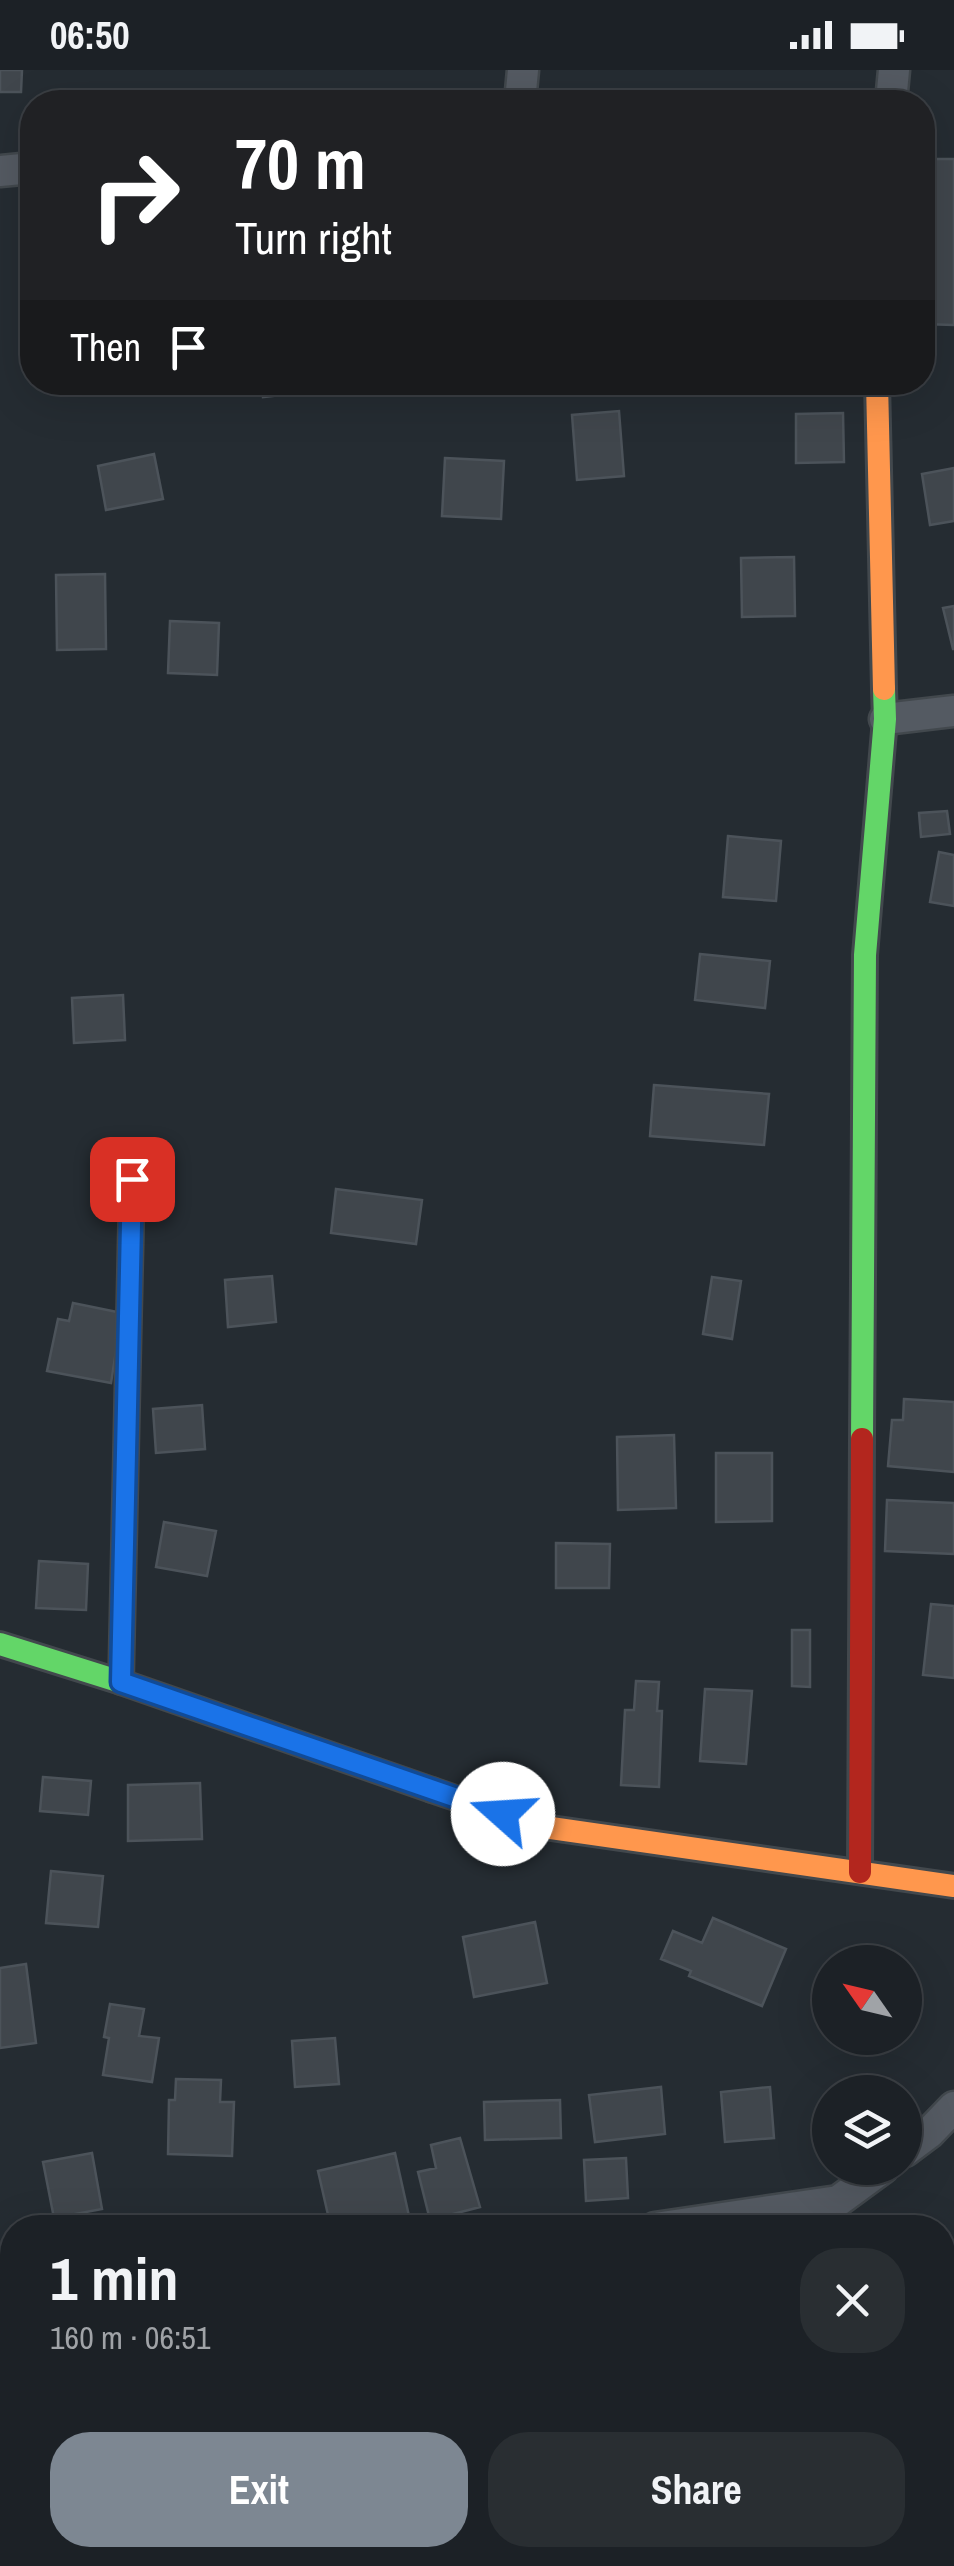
<!DOCTYPE html>
<meta charset="utf-8">
<style>
body{margin:0;font-family:"Archivo Narrow",sans-serif;background:#292e32;color:#f1f3f6;height:100vh;display:flex;flex-direction:column;font-size:38px;white-space:nowrap}
*{box-sizing:border-box;margin:0}
p{font-size:32px;color:#a0a3a7}
.icon{flex:none;width:55px;height:55px;fill:none;stroke:currentColor;stroke-width:2;stroke-linecap:round;stroke-linejoin:round}
.map{position:relative;flex:1;overflow:hidden}
.details{position:absolute;left:0px;top:2145px;width:955px;height:352px;display:flex;flex-direction:column;background:#1c2126;border-radius:40px 40px 0 0;box-shadow:0 10px 40px #0002,0 0 0 2px #3a3e43}
.details>*{flex:none}
.guide{position:absolute;left:20px;top:20px;width:915px;height:305px;border-radius:40px;box-shadow:0 10px 40px #0002,0 0 0 2px #3a3e43;background:#202124;color:#fff;overflow:hidden}
.needle{width:65px;rotate:304deg}
.controls{position:absolute;left:812px;top:1875px;display:grid;gap:20px}
.controls a{display:grid;place-items:center;width:110px;height:110px;border-radius:50%;background:#1c2126;box-shadow:0 10px 40px #0002,0 0 0 2px #3a3e43;font-size:50px}
.pin{position:absolute;display:grid;place-items:center;width:85px;height:85px;color:#fff;margin:-42px;border-radius:20px;box-shadow:0 5px 15px #0006}
.me{position:absolute;width:110px;margin:-55px;rotate:289deg;stroke-linejoin:round;filter:drop-shadow(0 0 8px #0008)}
.turn{display:flex;align-items:center;gap:35px;height:210px;padding:0 50px;font-size:45px}
.turn .icon{width:130px;height:130px;stroke-width:2.5}
.turn b{display:block;font-size:70px;line-height:85px}
.then{display:flex;align-items:center;height:95px;padding:0 50px;background:#0003;gap:20px;font-size:38px}
.round{display:grid;place-items:center;flex:none;width:105px;height:105px;border-radius:40px;background:#292e32}
.headline{display:flex;align-items:center;justify-content:space-between;height:170px;padding:0 50px}
h1{font-size:60px;font-weight:800;line-height:75px}
.primary-button{display:flex;gap:20px;margin-top:auto;padding:20px 50px}
.primary-button a{flex:1;height:115px;border-radius:40px;background:#7d8792;color:#fff;font-size:40px;font-weight:800;line-height:115px;text-align:center}
.primary-button a+a{background:#292e32;color:#f1f3f6}
.status{display:flex;justify-content:space-between;align-items:center;height:70px;padding:0 50px;background:#1c2126;direction:ltr}
.status svg{height:28px;fill:currentColor}
.map>svg:first-child{display:block}
.building{fill:#40464c;stroke:#4c535a;stroke-width:2.5}
.lines{fill:none;stroke-linecap:round;stroke-linejoin:round}
.street-casing{stroke:#42484d;stroke-width:35}
.fast-casing{stroke:#42484d;stroke-width:28}
.slow-casing{stroke:#42484d;stroke-width:28}
.jam-casing{stroke:#42484d;stroke-width:28}
.street{stroke:#545a62;stroke-width:30}
.fast{stroke:#63d668;stroke-width:22}
.slow{stroke:#ff974d;stroke-width:22}
.jam{stroke:#b3261e;stroke-width:22}
.route-casing{stroke:#114b97;stroke-width:25}
.route{stroke:#1a73e8;stroke-width:18}
</style>
<div class="status"><b>06:50</b><svg viewBox="0 0 49 12"><path d="M0 12V9h3v3zM5 12V6h3v6zM10 12V3h3v9zM15 12V0h3v12zM26 1h20v11H26zM47 4h2v5h-2z"/></svg></div>
<div class="map">
<svg width="954" height="2496" viewBox="0 0 954 2496">
<rect width="100%" height="100%" fill="#252c32"/>
<path class="building" d="M0,0H22L21,22H0Z
M922,89H954V255L922,254Z
M261,312H317V321L263,327Z
M619,341L624,406L577,410L572,345Z
M843,343L844,392L796,393V344Z
M154,384L163,429L106,440L98,396Z
M445,388L504,391L501,449L442,446Z
M954,398V451L930,455L922,404Z
M794,487L795,546L742,547L741,488Z
M105,504L106,579L57,580L56,505Z
M954,536V579H953L943,538Z
M170,551L219,553L217,605L168,603Z
M947,741L950,764L921,767L919,743Z
M728,766L781,771L776,831L723,827Z
M939,782L954,785V836L930,832Z
M700,884L770,891L765,938L695,930Z
M123,925L125,970L74,973L72,928Z
M654,1015L769,1024L764,1075L650,1066Z
M336,1119L422,1130L416,1174L331,1163Z
M272,1206L276,1252L228,1257L225,1210Z
M712,1207L741,1211L732,1269L703,1264Z
M73,1233L122,1243L111,1313L47,1301L58,1249L69,1251Z
M904,1329L954,1332V1402L888,1396L892,1350H903Z
M202,1335L205,1379L156,1383L153,1339Z
M674,1365L676,1438L618,1440L617,1367Z
M716,1383H772V1451L716,1452Z
M887,1430L954,1433V1484L885,1481Z
M164,1452L216,1461L207,1506L156,1497Z
M556,1473L610,1474L609,1518H556Z
M39,1491L88,1494L86,1540L36,1538Z
M931,1534L954,1536V1608L923,1605Z
M792,1560H810V1617L792,1616Z
M636,1611L659,1612L657,1641H662L659,1717L621,1715L625,1640H634Z
M705,1619L752,1621L746,1694L700,1691Z
M43,1707L91,1711L88,1745L40,1741Z
M200,1713L202,1769L128,1771V1715Z
M51,1801L103,1806L98,1857L46,1853Z
M713,1848L786,1879L762,1936L689,1906L691,1901L661,1889L673,1861L702,1873Z
M535,1852L547,1913L474,1927L463,1867Z
M26,1894L36,1973L0,1978V1898Z
M110,1934L144,1939L139,1966L159,1968L152,2012L103,2005L109,1968L104,1967Z
M335,1968L339,2014L295,2017L292,1971Z
M176,2009L221,2010L220,2032H234L232,2086L168,2084L169,2030H175Z
M661,2017L665,2064L595,2072L589,2025Z
M770,2017L774,2068L725,2072L721,2022Z
M560,2030L561,2068L485,2070L484,2032Z
M460,2068L480,2137L430,2150L418,2102L436,2098L431,2075Z
M92,2083L102,2139L54,2148L43,2092Z
M395,2083L411,2155L331,2158L318,2101Z
M626,2088L628,2128L586,2131L584,2090Z"/>
<g class="lines">
<g class="street-casing">
<path id="street" d="M520,32L523,0
M891,32L894,0
M0,101L32,98
M885,649L954,641
M905,2081L929,2063L954,2037
M655,2158L838,2131L883,2098
M0,2313L12,2308
M92,2485L97,2496"/>
</g>
<g class="fast-casing">
<path id="fast" d="M862,1369L865,885L885,649L884,619
M0,1574L121,1612L432,1720"/>
</g>
<g class="slow-casing">
<path id="slow" d="M877,312L884,619
M121,1612L132,1109
M432,1720L537,1756L954,1816"/>
</g>
<g class="jam-casing">
<path id="jam" d="M860,1802L862,1369"/>
</g>
<use href="#street" class="street"/>
<use href="#fast" class="fast"/>
<use href="#slow" class="slow"/>
<use href="#jam" class="jam"/>
</g>
<g class="lines">
<g class="route-casing">
<path id="route" d="M132,1109L121,1612L503,1744"/>
</g>
<use href="#route" class="route"/>
</g>
</svg>
<div class="controls">
<a><svg class="needle" viewBox="-14 -14 28 28"><path d="M0-13l5 13h-10z" fill="#e53935"/><path d="M0 13l5-13h-10z" fill="#a0a3a7"/></svg></a>
<a><svg class="icon" aria-label="layers" viewBox="0 0 24 24"><path d="M12 4l9 5-9 5-9-5zM3 14l9 5 9-5"/></svg></a>
</div>
<div class="pin" style="left:132px;top:1109px;background:#d93025"><svg class="icon" aria-label="arrive" viewBox="0 0 24 24"><path d="M6 21V4h12l-3 4 3 4H6"/></svg></div>
<svg class="me" style="left:503px;top:1744px" viewBox="-20 -20 40 40"><circle r="19" fill="#fff"/><path d="M0-13L10 11 0 6-10 11z" fill="#1a73e8"/></svg>
<div class="guide">
<div class="turn"><svg class="icon" aria-label="right" viewBox="0 0 24 24"><path d="M7 20v-9h11M14 6l5 5-5 5"/></svg><div><b>70 m</b>Turn right</div></div>
<div class="then">Then<svg class="icon" aria-label="arrive" viewBox="0 0 24 24"><path d="M6 21V4h12l-3 4 3 4H6"/></svg></div>
</div>
<section class="details">
<div class="headline"><div><h1>1 min</h1><p>160 m · 06:51</p></div><a class="round"><svg class="icon" aria-label="close" viewBox="0 0 24 24"><path d="M6 6l12 12M18 6L6 18"/></svg></a></div>
<div class="primary-button"><a>Exit</a><a>Share</a></div>
</section>
</div>
